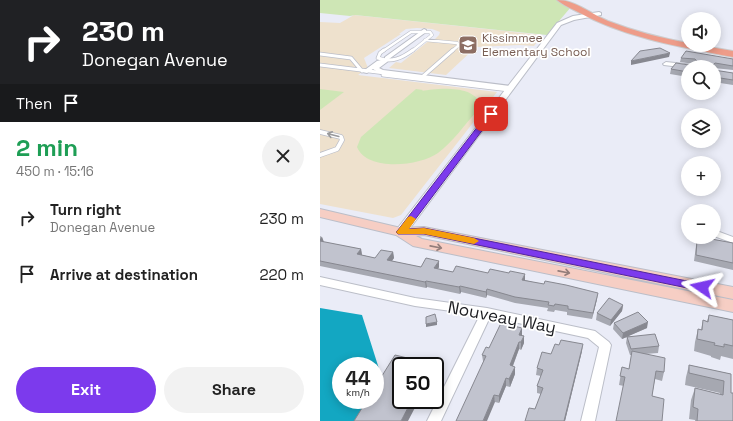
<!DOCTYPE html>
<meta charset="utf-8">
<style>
body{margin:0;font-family:"Space Grotesk",sans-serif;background:#f2f2f2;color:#222;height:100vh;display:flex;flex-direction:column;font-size:15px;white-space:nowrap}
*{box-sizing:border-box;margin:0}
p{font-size:13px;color:#767676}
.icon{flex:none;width:22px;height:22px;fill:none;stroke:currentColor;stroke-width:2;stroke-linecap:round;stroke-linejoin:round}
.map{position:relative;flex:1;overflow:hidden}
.panel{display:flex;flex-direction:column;background:#fff;width:320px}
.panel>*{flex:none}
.top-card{background:#202124;color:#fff;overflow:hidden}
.fabs{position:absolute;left:361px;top:12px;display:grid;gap:8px}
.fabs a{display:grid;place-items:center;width:40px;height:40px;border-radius:50%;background:#fff;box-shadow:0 2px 10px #0003;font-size:20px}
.speed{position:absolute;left:12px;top:357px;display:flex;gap:8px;font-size:20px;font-weight:700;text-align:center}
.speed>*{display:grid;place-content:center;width:52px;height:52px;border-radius:50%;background:#fff;box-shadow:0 2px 10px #0003;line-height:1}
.speed small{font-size:10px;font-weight:400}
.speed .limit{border:2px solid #111;border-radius:6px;background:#fff;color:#111}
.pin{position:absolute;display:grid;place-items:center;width:34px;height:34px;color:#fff;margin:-17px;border-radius:8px;box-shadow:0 2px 6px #0006}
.me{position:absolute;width:44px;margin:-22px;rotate:281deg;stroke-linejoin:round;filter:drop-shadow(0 0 3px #0008)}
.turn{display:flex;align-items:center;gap:14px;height:84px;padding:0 16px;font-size:18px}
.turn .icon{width:52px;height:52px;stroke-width:2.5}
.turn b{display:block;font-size:28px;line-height:34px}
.then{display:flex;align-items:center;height:38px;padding:0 16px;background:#0003;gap:8px;font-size:15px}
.round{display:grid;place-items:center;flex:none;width:42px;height:42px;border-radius:21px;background:#f2f2f2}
.headline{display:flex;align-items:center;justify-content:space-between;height:68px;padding:0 16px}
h1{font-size:24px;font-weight:600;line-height:30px;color:#1e9e55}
.button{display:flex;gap:8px;margin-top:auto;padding:8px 16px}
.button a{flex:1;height:46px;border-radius:24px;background:#7c3aed;color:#fff;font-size:16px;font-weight:600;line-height:46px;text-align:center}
.button a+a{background:#f2f2f2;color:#222}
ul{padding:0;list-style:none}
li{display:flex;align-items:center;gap:12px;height:56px;padding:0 16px}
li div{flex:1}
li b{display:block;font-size:15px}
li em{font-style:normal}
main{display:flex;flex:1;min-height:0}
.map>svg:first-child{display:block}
.education{fill:#eee1cd}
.green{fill:#cee6b5}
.water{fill:#13a7c2;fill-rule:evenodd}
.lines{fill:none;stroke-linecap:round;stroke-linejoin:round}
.service-far2-casing{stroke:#bbbec8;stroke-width:3.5}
.service-far1-casing{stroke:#bbbec8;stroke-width:4.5}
.service-casing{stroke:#bbbec8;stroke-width:5.5}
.minor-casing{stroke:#bbbec8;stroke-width:2}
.tertiary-casing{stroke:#bbbec8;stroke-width:2}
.secondary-casing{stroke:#bbbec8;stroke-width:2}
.primary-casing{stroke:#cdcdce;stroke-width:2}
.service-far2{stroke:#fff;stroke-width:2.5}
.service-far1{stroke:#fff;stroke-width:3}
.service{stroke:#fff;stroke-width:4}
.minor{fill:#fff;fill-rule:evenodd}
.tertiary{fill:#fff;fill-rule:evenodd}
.secondary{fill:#f6cec4;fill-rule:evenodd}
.primary{fill:#ee9c89;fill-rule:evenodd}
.wall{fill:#a6a8b1}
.shaded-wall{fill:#878890}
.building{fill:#c1c3ce;stroke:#878890}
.oneway{stroke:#99999b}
.oneway2{stroke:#947e7b}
.route{fill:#7c3aed;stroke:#51269a}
.slow{fill:#f59e0b}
.labels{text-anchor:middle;stroke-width:3.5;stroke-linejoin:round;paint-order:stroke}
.far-education-label{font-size:12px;fill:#785e54;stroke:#fff;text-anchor:start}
.near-street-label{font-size:17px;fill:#1c1d21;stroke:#fff}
</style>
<main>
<section class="panel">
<div class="top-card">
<div class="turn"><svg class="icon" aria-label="right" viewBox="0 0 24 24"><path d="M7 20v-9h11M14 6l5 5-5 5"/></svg><div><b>230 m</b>Donegan Avenue</div></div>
<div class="then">Then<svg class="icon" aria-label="arrive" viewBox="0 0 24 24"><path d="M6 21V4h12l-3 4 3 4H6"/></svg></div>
</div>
<div class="headline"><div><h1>2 min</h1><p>450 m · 15:16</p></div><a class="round"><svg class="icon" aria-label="close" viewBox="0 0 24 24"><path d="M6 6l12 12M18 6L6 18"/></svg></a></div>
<ul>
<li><svg class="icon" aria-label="right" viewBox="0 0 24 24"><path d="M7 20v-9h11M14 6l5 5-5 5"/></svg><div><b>Turn right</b><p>Donegan Avenue</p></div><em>230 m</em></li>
<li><svg class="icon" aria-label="arrive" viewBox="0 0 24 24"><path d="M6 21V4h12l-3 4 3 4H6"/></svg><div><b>Arrive at destination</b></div><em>220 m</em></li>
</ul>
<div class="button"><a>Exit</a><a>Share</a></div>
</section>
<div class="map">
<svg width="413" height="421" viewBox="0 0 413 421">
<rect width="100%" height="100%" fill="#eaecf7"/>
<path class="education" d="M34,15L222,35L214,46L200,45L156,47L126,75L69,68L76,62L81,63L111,39H115L119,35L120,32L112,29L97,28L86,29L79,34H81L44,58L48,68L38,75L177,92L81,215L73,218L0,204V22L20,23Z"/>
<path class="green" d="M0,0H239L251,7L227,35L35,15L30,16L0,13Z
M0,89L24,92L0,110Z
M96,89L103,90L102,91C118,88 154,85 160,104L158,110C145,124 133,142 118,153C100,166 47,172 37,147L41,137Z"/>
<path class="water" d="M0,308L42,315L60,372L70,391L52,421H0ZM21,366H55V400H21Z"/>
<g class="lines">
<g class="service-far2-casing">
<path id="service-far2" d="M105,40L137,43L139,45L132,51
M63,51L91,32H110L112,35L92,51"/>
</g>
<g class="service-far1-casing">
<path id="service-far1" d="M64,50L60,53L58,58C72,63 82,58 93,50
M0,54L31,58L42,71
M0,65L65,73
M63,75L189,90
M101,78L133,50"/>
</g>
<g class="service-casing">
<path id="service" d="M0,132L21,137L22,140L17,149L0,155"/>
</g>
<g class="minor-casing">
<path id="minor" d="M104,29L106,30V32L69,59H65V57Z
M65,59L68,61L67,62L59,68L63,70L191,86L194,88L191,90L61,74L53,69L47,73L42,72L57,61Z
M346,62L374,65L377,67L368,68L344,65L343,64Z
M394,230L413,237V243L394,236Z
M0,277L95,298L167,308L275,331L289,342L291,345L275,421H261L279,347L268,338L170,317L121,421H107L160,315L95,306L0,285Z"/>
</g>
<g class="tertiary-casing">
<path id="tertiary" d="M279,12L281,13V15L254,20L241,25L85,235H77L75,232L77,229L237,23L253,16Z"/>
</g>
<g class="secondary-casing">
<path id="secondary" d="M0,209L81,228L104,227L413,287V299L104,235L96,236L102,239L413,300V312L98,247L93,246L76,235L0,217Z"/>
</g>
<g class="primary-casing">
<path id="primary" d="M237,0C255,0 271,14 288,21C314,31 341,38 368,43V45H378L413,51V57C360,47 306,38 258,12C252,9 243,5 237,0Z"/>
</g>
<use href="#service-far2" class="service-far2"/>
<use href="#service-far1" class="service-far1"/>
<use href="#service" class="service"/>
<use href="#minor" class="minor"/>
<use href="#tertiary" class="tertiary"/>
<use href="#secondary" class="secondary"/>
<use href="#primary" class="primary"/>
</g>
<path class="wall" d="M361,58L413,59V70L394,68V67H368V77L350,74L351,69L375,64H374L360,62Z
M394,70L413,73V85L394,82Z
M0,236L2,237L3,242L41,249L42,255L55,258L73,252L74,258L72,261L101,267H119L118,269L133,272L205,280L277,299L272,319L247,315V312L235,310L234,312L227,311L228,308L195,303L167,295L166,298L141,292L140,294L107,287L106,288L0,266Z
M386,238L413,243V270L374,261L376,246L377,240L385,242Z
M303,305L302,311L290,326L276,320L277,313Z
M389,315L413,320V359L401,356L400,360L391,357V356L374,351L375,342L378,329L381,330L383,320L387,321Z
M294,323L327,328L308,336L339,346L338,353L325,354L344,372L342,381L335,379L332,396L342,421L304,386L299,385L302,367L309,369L312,355H310L306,343L307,337L302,339L293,329Z
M202,328V335L204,336V343L201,350L199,349L193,366L195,374L190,387L186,386L179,403L175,402L163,361L162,355L169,348Z
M262,351L245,421H205L215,409L221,394L217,393V386L221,376L216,375L217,368L231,354Z
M369,365L411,374V393L413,421H375V420L369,419L371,400L375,388L400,394V393L365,385L366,377Z"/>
<path class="shaded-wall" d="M350,53L349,57L311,65V61Z
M2,237L4,242L0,246V239Z
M41,249L42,255L37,254Z
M73,252L74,258L68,266L67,260Z
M119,261V267L115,274L114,268Z
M205,274V280L203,286L202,280Z
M106,281L107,287L106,288L105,282Z
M140,286L141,292L140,294L139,287Z
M167,289V295L166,298V292Z
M278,293L277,299L272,319L273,313Z
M303,305L302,311L290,326L291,320Z
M117,322V325L106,327V324Z
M328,322L327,328L302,339L303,333Z
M202,328V336L199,335Z
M204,336V343L201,350V342Z
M199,342V349L190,373V365Z
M263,344L262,351L245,421H244Z
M195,367V374L190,387L189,379Z
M186,378V386L179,403V396Z
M174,395L175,402L167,421H163Z
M92,400H99L88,421H81Z"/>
<path class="building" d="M340,48L350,53L311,61L320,51Z
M366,51L413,59V66L395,63L393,65L394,67H368V72L351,69L356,63L369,65L379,63L375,59L361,58Z
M394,70L413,73V80L394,77Z
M386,238L413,243V263L376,255L377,240L386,242Z
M0,241L41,249L37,254L55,258L61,250L73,252L67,260L101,267L106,258L119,261L114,268L133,272L136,266L168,273L170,269L189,273L190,271L205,274L202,280L224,284L225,281L246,285L278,293L273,313L248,309V306L235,304L234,306L228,305L229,302L195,297L167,289L166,292L140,286L139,287L106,281L105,282L0,261Z
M289,298L303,305L291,320L277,313Z
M318,312L328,322L303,333L294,323Z
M115,314L117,322L106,324V317Z
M389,315L413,320V346L404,344V347L394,345L395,343L377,339L378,329L382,330L383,320L388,322Z
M181,323L202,328L199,335L204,336L201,342H199L190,365L195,367L189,379L186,378L179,396L174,395L163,421H136L166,356L162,355L166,347L169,348Z
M335,334L339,346L311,349L307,337Z
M241,340L263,344L244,421H205L209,408L215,409L223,388L217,386L223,370L217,368L222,352L231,354L235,344L239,345Z
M312,351L345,358L344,372L336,371L332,396L344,399L342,421H296L305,377L300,376L302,367L309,369Z
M75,355L112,364L111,366H81V400H92L81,421H34L47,400H55V387Z
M369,365L411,374V393H413V421H377L378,409L373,407L375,388L403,395L404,381L369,373Z"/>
<defs><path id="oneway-shaft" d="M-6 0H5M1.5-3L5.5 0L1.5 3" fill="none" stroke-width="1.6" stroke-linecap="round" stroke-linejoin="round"/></defs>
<use class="oneway" href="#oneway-shaft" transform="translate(13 135) rotate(-165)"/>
<g class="oneway2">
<use href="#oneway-shaft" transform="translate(116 247) rotate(11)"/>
<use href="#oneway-shaft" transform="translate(244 272) rotate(11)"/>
</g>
<path class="route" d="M171,112L173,113V116L88,229L104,228L382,284L386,285L388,287L386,290L382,291L104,234H78L76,232L78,230L168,113Z"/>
<path class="slow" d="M91,216L96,219L89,229L104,228L154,238L159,241L154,244L104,234H78L76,232L78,230L88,217Z"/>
<defs>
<g id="school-square" transform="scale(1)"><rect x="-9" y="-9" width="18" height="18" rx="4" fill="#8d6e63" stroke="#fff"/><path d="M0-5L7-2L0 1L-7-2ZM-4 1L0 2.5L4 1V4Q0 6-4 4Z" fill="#fff"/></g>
</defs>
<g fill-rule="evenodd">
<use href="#school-square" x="148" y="45"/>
</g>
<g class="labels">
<g class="far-education-label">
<text x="162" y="42">Kissimmee<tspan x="162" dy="14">Elementary School</tspan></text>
</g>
<g class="near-street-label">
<text transform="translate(182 317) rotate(11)" y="6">Nouveay Way</text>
</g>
</g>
</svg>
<div class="fabs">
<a><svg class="icon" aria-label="sound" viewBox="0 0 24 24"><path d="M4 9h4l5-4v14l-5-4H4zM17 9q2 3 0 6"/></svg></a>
<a><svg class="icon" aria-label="search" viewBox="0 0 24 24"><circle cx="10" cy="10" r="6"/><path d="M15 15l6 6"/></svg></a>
<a><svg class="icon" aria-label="layers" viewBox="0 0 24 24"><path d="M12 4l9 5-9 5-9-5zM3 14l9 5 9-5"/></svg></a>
<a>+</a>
<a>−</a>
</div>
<div class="speed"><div>44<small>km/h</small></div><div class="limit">50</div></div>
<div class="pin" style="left:171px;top:114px;background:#d93025"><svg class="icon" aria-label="arrive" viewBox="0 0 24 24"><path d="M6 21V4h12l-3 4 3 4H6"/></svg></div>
<svg class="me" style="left:382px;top:287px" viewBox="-20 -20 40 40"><path d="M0-17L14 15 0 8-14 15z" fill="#7c3aed" stroke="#fff" stroke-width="4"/></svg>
</div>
</main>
